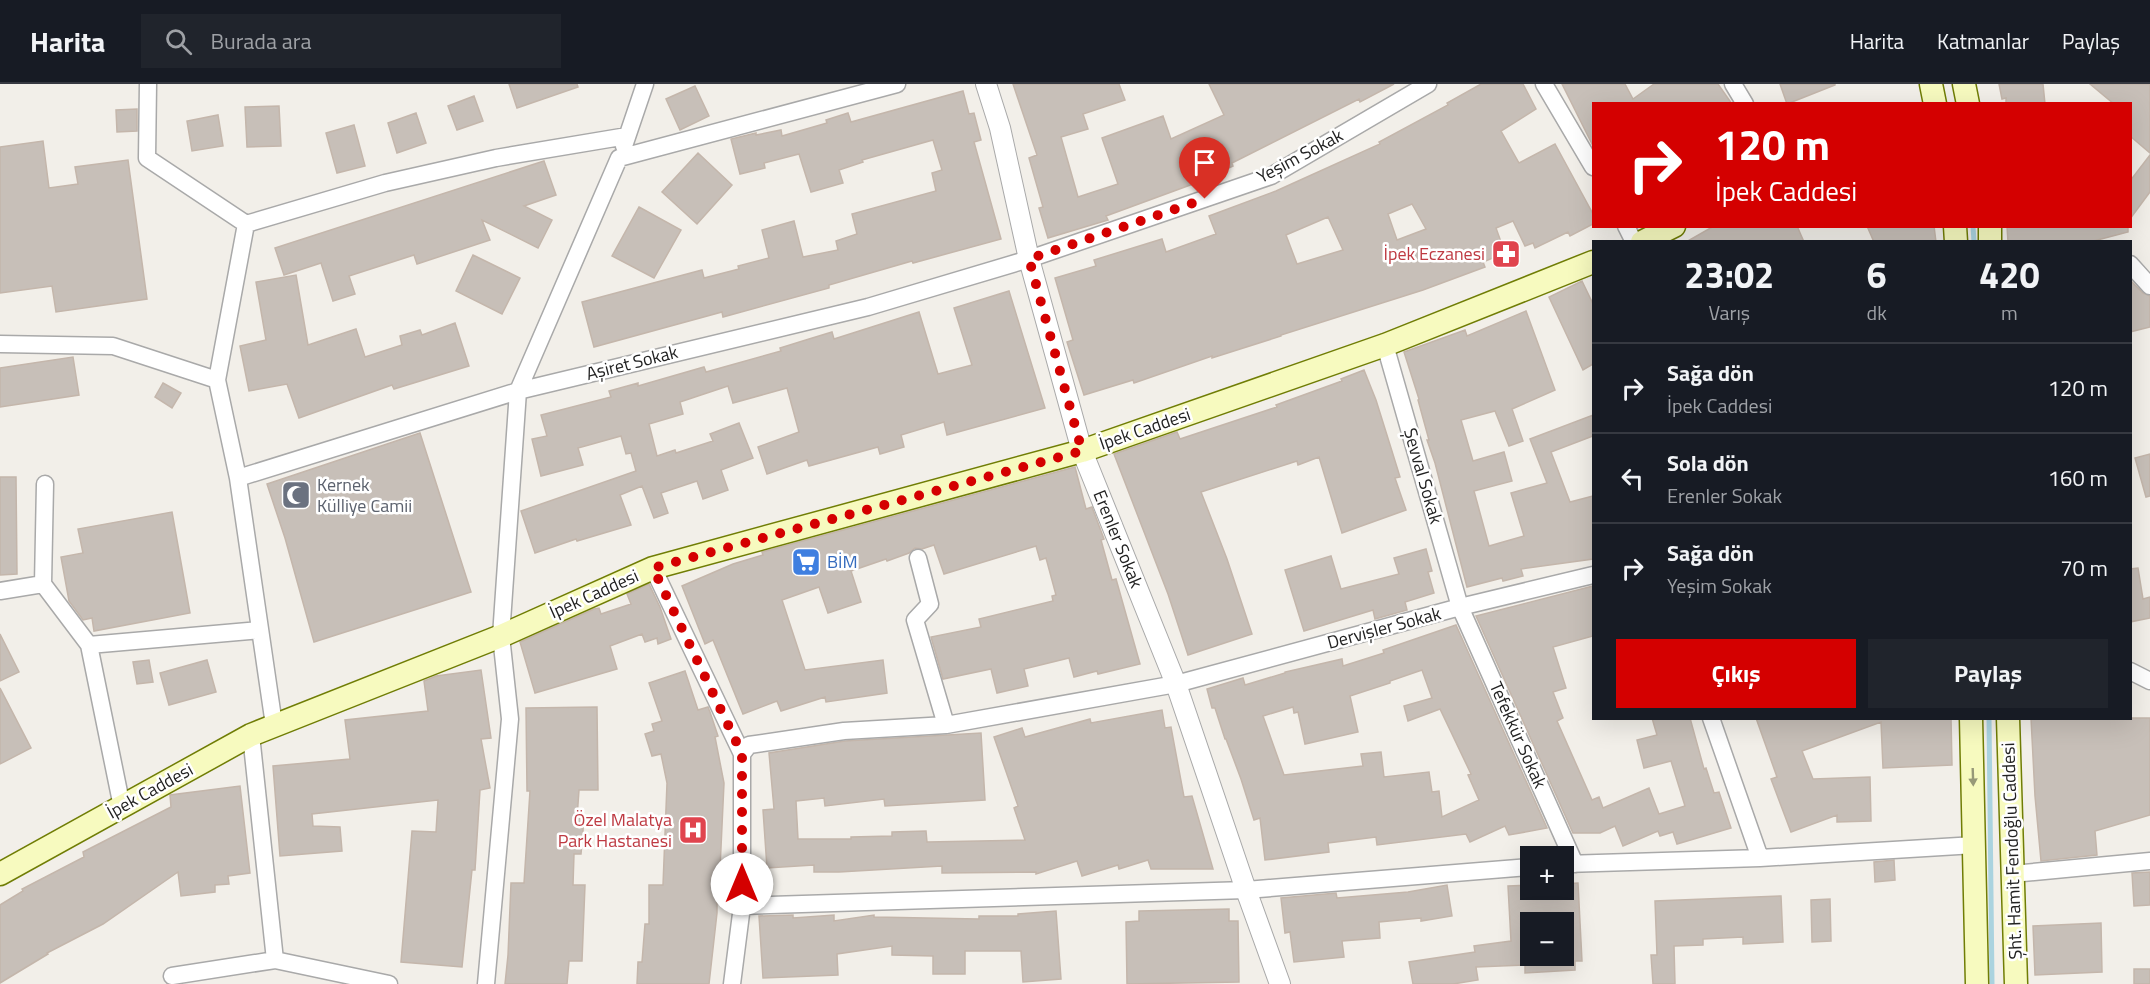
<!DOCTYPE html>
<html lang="tr">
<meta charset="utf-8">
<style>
body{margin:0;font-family:"Titillium Web",sans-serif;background:#20242c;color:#f1f3f6;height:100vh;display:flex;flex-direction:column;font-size:22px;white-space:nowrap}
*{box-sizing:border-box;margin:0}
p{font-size:20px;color:#9ea1a6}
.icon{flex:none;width:33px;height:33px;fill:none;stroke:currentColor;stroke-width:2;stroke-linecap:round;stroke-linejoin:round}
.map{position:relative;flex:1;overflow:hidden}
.drawer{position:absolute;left:1592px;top:156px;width:540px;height:480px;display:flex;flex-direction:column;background:#171b24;border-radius:0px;box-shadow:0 6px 24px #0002}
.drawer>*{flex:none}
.guide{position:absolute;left:1592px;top:18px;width:540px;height:126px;border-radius:0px;box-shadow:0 6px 24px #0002;background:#d40000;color:#fff;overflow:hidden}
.fabs{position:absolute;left:1520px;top:762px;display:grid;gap:12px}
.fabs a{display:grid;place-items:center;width:54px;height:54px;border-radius:0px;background:#171b24;box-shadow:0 6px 24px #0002;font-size:30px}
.pin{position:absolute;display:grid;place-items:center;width:51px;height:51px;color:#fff;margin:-62px -26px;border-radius:50% 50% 50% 0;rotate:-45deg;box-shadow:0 0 6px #0007}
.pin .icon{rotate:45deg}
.me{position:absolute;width:66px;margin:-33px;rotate:0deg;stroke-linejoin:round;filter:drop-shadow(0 0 4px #0008)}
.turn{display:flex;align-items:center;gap:21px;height:126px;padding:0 24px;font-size:27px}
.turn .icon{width:78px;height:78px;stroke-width:2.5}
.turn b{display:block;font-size:42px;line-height:51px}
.eta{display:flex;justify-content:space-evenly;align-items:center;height:102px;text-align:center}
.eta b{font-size:36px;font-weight:700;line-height:42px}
.primary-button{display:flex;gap:12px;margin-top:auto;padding:12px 24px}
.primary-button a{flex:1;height:69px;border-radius:0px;background:#d40000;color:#fff;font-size:24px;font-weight:700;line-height:69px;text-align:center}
.primary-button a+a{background:#20242c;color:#f1f3f6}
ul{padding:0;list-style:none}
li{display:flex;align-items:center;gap:18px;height:90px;padding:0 24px;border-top:2px solid #363941}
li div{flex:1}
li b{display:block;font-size:22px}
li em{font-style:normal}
header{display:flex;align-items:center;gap:36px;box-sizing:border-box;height:84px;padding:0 30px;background:#171b24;border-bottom:2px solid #363941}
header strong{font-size:28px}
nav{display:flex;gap:33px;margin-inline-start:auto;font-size:21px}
.search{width:420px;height:54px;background:#20242c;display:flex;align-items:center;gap:15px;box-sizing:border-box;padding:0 21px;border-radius:0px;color:#9ea1a6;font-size:22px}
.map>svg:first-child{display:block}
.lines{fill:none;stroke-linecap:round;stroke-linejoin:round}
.stream{stroke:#aad3df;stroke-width:5}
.building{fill:#c7bfb8;stroke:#c4b6ab;stroke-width:1.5;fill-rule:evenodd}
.minor-casing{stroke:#a9a9a9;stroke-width:19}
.tertiary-casing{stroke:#a9a9a9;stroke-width:22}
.secondary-casing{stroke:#707d05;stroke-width:25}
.minor{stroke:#fff;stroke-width:16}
.tertiary{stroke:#fff;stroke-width:20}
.secondary{stroke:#f7fabf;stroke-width:22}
.oneway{fill:#979978}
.route{stroke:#d40000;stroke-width:10;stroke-dasharray:0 18}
.labels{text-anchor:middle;stroke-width:5;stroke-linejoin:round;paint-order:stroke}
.street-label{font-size:18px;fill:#222;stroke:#fff}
.health-label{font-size:18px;fill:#be3a42;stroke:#fff;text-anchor:end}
.worship-label{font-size:18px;fill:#5b616d;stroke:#fff;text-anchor:start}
.shop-label{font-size:18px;fill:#366cbe;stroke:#fff;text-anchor:start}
</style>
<header>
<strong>Harita</strong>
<div class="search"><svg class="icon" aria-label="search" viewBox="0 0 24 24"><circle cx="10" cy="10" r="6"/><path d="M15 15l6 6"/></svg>Burada ara</div>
<nav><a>Harita</a><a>Katmanlar</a><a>Paylaş</a></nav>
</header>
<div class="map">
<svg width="2150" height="900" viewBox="0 0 2150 900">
<rect width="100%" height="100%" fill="#f2efe9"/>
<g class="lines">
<path class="stream" d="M1973,142L1974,158
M1989,634L1992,900"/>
</g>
<path class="building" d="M509,0H577L578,3L517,24Z
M1013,0H1119L1125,16L1083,30L1088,45L1061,53L1078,113L1118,100L1102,54L1163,32L1171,55L1224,31L1209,0H1394L1360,18L1359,15L1232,79L1233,82L1193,100L1106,132L1108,136L1048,154L1039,124L1043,123L1029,74L1037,71Z
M1481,0H1523L1536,25L1501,47L1519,79L1555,60L1593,130V140L1570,152L1568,148L1535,164L1533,159L1525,162L1513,137L1496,144L1505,169L1483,178L1485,183L1423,206L1281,251V252L1212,274V272L1134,299L1133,296L1084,311L1067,258L1073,256L1055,194L1096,182L1094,176L1162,155L1166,168L1216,150L1209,132L1276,107L1380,60L1379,58L1448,21L1447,19ZM1412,120L1426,145L1397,156L1388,130ZM1328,133L1343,166L1297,180L1286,151Z
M1562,0H1625L1633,15L1654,0H1718L1732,20H1593V62Z
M1780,0H1835V1L1787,20Z
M1999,0H2043L2045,20H2006V14L2002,15Z
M2090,0H2150V69L2130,52V20H2114Z
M695,2L709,32L680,46L666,15Z
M963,7L969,30L974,29L981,56L974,58L1001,155L913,179L912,177L829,201V204L723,233L722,228L594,263L582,218L702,186L704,194L739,185L738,182L769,174L762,146L794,137L803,173L838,166L836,157L857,150L852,130L936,107L932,89L942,86L933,56L862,76L863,78L839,86L843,99L811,108L799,70L764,79L765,84L740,90L731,55L756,49V51L781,46L782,52L827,39L826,36L848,29L851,38Z
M474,12L483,37L457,46L448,22Z
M279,22L281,62L247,63L245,23Z
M137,25V47L117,48L116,26Z
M416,29L426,59L397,69L388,39Z
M218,31L223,62L192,67L187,37Z
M354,41L365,82L337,89L326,49Z
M43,57L49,104L78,100L75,83L128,76L147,215L56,228L52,202L0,209V63Z
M698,69L732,101L697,140L662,108Z
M2150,71V108L2130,135V97Z
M544,77L556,111L524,122L552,136L538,164L482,136L490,156L417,180L414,171L349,192L355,210L333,217L321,179L284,191L275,164Z
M639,123L681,146L654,194L612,172Z
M1714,142H1797L1804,158H1686Z
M1867,142H1934L1936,158H1874Z
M2007,142H2128V148L2090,158H2008Z
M473,171L520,194L502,230L456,207Z
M296,191L308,261L356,245L365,273L402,261L400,252L420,246L422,251L455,239L469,282L394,305L392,301L299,334L287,300L249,307L240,262L266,256L256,198Z
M2130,196L2143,209L2150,212V243L2130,248Z
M1582,197L1593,220V280L1583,286L1549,213Z
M1009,207L1045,324L947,351L944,338L901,351L904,363L880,370L878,363L809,382L807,376L767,390L758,363L799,348L787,304L733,319L728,302L680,318L683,330L649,340L657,372L675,366L676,369L713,357L710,350L739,339L753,374L721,386L728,406L703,415L697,397L661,409L668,429L654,434L642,402L620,411L631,441L577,457L576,455L535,469L521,427L636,387L631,369L626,370L621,352L578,364L583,381L541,392L532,355L547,352L541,331L611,313L609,307L638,299V302L704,283L706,288L781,267L780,264L809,255L832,248L834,255L919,228L938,290L972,281L954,224Z
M1526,227L1555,306L1512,325L1523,357L1509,362L1495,327L1461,336L1473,377L1504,368L1512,397L1474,407L1489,462L1524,452L1511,409L1547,399L1530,355L1593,331V352L1551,368L1570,418L1593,412V475L1521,485L1523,492L1503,497L1502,494L1467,503L1435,379L1427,356H1429L1418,316L1419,315L1404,268L1465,246L1467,252Z
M73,273L79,311L0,323V284Z
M1364,286L1376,316L1391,364L1400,393L1395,394L1406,426L1342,449L1319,373L1298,381L1297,377L1201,408L1227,475L1252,550L1188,571L1168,510L1114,370L1177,348L1180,355L1277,323L1276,321L1342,297L1341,295Z
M163,299L181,309L172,324L155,313Z
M420,349L471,508L314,558L285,454L267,400Z
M2150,370V412L2146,413L2135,374Z
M1075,383L1086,425L1092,423L1104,455L1101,456L1112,496L1116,495L1140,580L1098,590L1097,587L1074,593L1069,574L1024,585L1028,602L997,609L991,585L943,595L931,553L981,543L979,535L1053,517L1052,512L1056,511L1046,474L1040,476L1036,462L944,490L934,461L922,465L915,464L909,469L887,477L886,475L851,487L861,518L828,529L819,503L782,516L805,586L883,576L887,609L826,618L825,613L781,627L777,617L743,630L713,556L705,560L682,502L733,480L763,471L762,468Z
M0,393H16L17,490L0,491Z
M172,428L190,529L94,547L92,534L83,536L69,517L61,473L83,469L78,445Z
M1426,465L1432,487L1428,488L1434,509L1405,518L1407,526L1375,535L1373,526L1304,547L1285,486L1331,472L1341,505L1399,490L1394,474Z
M2138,484L2143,515L2150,513V534L2130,538V485Z
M649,500L660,523L671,555L658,560L657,554L645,558L642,550L610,562L617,585L535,609L520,558L594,525L599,524L601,530L631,520L627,510Z
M1593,502V552L1553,563L1566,604L1553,608L1563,634L1557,637L1592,716L1599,713L1603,724L1649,704L1659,730L1685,722L1671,677L1644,684L1637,656L1657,651L1652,634H1690L1704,685L1706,684L1714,709L1719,708L1731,744L1677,760L1673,748L1660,752L1658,747L1623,762L1615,742L1600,749H1573L1476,532Z
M1456,541L1547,744L1509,751L1505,742L1470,758L1466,750L1377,761L1376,753L1328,759L1329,768L1265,776L1260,734L1254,736L1241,695L1226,655H1225L1215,624H1212L1207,605L1243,594L1245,601L1285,589V588L1342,575L1343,582L1384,569L1383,566ZM1422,586L1432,614L1404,622L1408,637L1440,625L1471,690L1468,691L1479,716L1442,733L1439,707L1432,708L1429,688L1384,693L1381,668L1361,670L1363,682L1284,691L1263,632L1293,623L1294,629L1298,628L1305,660L1358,648L1350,612L1390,599V597Z
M0,550L19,588L0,597Z
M149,576L153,598L137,600L133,578Z
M207,576L216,608L169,621L160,589Z
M481,586L491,654L481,655L490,704L480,706L475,786H472L462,883L401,878L412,747L436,748L438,716L312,730L313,742L340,743L342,767L280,772L273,682L350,675L345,636L428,627L424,597L436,592Z
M685,587L698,626L708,623L710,628L718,652L715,653L724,699L720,785H717V829L709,900H637L638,878H642L645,840H649V801H663L667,699L661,670L652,672L645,650L654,647L652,640L662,637L649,599Z
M0,604L31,664L0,680Z
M597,623L598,706H579L577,734L584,735L581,770H574L573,801H585L582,877H569L567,900H505L508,871L511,799H524L530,707H527L526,624Z
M1162,626L1165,644L1171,643L1184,713L1192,712L1213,785H1151L1148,776L1119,785L1118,781L1082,792L1077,777L1036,790V788L942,789V782L839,788H814V781L767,784L763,726L774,725L769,669L845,657L981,649L985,716L885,722L884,715L825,722L824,714L796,717L798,755H851V753L892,752V748L926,747L927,758L1025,756L1014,724L1018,722L994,653L1022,644L1025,653L1090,635L1091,639Z
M1756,634H1951L1952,681L1883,684L1881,638L1802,667L1813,695L1870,693L1871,737L1837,738V731L1791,748L1771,695L1777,693Z
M2031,634H2150V731L2095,747L2097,771L2041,777L2035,712Z
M240,702L250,789L228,792L229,800L215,801V808L181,812L178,788L103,840L47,869L48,870L0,899V821L23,807L22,805L84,773L83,768L171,723L170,711Z
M1894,776L1895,796L1875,798L1874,778Z
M2150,788V821L2134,822L2132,789Z
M1578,799L1582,877H1575V886L1525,889V881L1476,883L1478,896L1453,900H1413L1409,878L1475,868L1474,862L1511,857L1508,802L1530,801V806H1563V800ZM1530,838H1563V872H1530Z
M1447,801L1452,832L1421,837V834L1379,838L1380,854L1342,857L1344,873L1294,878L1290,848L1285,849L1281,814L1336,809L1337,814L1408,808Z
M1781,812L1783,858L1743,860V853L1703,855V861L1674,862L1675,900H1653L1651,871H1657L1655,817Z
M1830,815L1831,857L1812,858L1811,816Z
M1229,825V837H1238L1239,898L1127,900L1126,838L1139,837V827Z
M1056,827L1061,895L1023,898L1021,867H965V890H933V872L892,871V862L837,870L838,891L763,894L759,832L793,831V834L834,831V837L874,831V833L979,835V832H1018V830Z
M2101,839L2102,888L2035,891L2033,842Z
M2134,885H2150V900H2134Z"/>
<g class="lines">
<g class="minor-casing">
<path id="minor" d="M148,0L147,74L246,140L385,99L496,74L627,52
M1544,0L1593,83
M1733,0L1745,20
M624,62L645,0
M246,140L217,296L238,394L274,641
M1626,142L1634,158
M2130,180L2150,202
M0,260L113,262L217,296
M1385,261L1460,523L1575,780
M238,394L518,307L868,223L1029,175L1271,92L1428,0
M918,474L930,520L915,536L946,641
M653,484L742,670V822L1246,806L1530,783
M43,500L45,400
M0,507L43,500L89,561L122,723
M89,561L260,546
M2130,587L2150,597
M1711,634L1760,774
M251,651L275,876L389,900
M742,670L749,661L844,647L946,641L1176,600L1460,523L1593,491
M1565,780L1760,774L1975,761
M2012,790L2150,777
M172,892L275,876
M486,900L510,635L501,552L518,307L619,74L897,0
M732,900L742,822"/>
</g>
<g class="tertiary-casing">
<path id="tertiary" d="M986,0L1000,44L1029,175L1082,367L1176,600L1246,806L1280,900"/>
</g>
<g class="secondary-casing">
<path id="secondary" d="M1931,0L1935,20
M1964,0L1968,20
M1955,142L1956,158
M1990,142V158
M1642,158L1674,142
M1971,634L1977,900
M2008,634L2016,900
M0,790L251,651L501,552L653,484L1082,367L1385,261L1593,178"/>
</g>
<use href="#minor" class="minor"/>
<use href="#tertiary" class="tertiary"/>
<use href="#secondary" class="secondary"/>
</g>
<defs><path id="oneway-solid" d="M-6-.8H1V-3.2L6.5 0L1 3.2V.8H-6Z" transform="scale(1.5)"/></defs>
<use class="oneway" href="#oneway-solid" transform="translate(1973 693) rotate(88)"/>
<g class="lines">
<path class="route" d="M742,800V670L653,484L1082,367L1029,175L1205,115"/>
</g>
<defs>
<g id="pharmacy-square" transform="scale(1.5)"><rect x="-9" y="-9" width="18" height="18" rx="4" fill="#e0444e" stroke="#fff"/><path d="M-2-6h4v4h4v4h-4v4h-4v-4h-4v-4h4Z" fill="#fff"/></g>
<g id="mosque-square" transform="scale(1.5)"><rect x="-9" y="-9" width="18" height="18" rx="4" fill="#6b7280" stroke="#fff"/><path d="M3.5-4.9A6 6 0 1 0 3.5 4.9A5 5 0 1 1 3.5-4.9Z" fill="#fff"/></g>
<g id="supermarket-square" transform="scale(1.5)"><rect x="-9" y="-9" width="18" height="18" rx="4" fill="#3f7fe0" stroke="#fff"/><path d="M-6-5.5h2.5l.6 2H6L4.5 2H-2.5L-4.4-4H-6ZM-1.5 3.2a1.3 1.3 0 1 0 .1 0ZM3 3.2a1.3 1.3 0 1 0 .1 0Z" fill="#fff"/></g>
<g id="hospital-square" transform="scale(1.5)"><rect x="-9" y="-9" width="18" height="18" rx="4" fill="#e0444e" stroke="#fff"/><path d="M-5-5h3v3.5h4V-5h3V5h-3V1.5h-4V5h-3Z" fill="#fff"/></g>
</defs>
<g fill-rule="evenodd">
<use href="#pharmacy-square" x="1506" y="170"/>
<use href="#mosque-square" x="296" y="411"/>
<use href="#supermarket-square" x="806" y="478"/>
<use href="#hospital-square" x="693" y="746"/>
</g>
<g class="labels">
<g class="street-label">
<text transform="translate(1300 72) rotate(-28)" y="6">Yeşim Sokak</text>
<text transform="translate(632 279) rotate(-14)" y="6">Aşiret Sokak</text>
<text transform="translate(1145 345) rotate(-19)" y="6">İpek Caddesi</text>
<text transform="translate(1423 392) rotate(74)" y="6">Şevval Sokak</text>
<text transform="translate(1118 455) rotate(68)" y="6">Erenler Sokak</text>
<text transform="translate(594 510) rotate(-24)" y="6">İpek Caddesi</text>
<text transform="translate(1384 544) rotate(-15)" y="6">Dervişler Sokak</text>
<text transform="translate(1518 651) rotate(66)" y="6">Tefekkür Sokak</text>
<text transform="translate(150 707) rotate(-29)" y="6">İpek Caddesi</text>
<text transform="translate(2012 767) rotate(-92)" y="6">Şht. Hamit Fendoğlu Caddesi</text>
</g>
<g class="health-label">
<text x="1485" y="176">İpek Eczanesi</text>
<text x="672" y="742">Özel Malatya<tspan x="672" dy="21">Park Hastanesi</tspan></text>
</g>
<g class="worship-label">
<text x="317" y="407">Kernek<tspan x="317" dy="21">Külliye Camii</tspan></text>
</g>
<g class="shop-label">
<text x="827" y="484">BİM</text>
</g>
</g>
</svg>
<div class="fabs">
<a>+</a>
<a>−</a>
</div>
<div class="pin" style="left:1205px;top:115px;background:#d93025"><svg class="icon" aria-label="arrive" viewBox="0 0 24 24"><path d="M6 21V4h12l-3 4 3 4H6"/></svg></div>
<svg class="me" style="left:742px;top:800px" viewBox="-20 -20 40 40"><circle r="19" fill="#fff"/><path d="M0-13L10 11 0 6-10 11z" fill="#d40000"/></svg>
<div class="guide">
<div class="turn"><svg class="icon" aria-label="right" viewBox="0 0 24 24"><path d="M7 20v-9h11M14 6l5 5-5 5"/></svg><div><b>120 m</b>İpek Caddesi</div></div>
</div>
<section class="drawer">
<div class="eta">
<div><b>23:02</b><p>Varış</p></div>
<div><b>6</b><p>dk</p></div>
<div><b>420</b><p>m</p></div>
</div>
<ul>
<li><svg class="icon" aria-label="right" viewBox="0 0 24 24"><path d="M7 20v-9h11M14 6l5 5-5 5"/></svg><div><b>Sağa dön</b><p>İpek Caddesi</p></div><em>120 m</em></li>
<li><svg class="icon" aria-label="left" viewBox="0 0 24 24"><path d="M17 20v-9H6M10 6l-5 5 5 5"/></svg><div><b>Sola dön</b><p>Erenler Sokak</p></div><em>160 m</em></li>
<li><svg class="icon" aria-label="right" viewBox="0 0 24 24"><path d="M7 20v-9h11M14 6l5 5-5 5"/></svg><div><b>Sağa dön</b><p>Yeşim Sokak</p></div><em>70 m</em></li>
</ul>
<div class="primary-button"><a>Çıkış</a><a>Paylaş</a></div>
</section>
</div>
